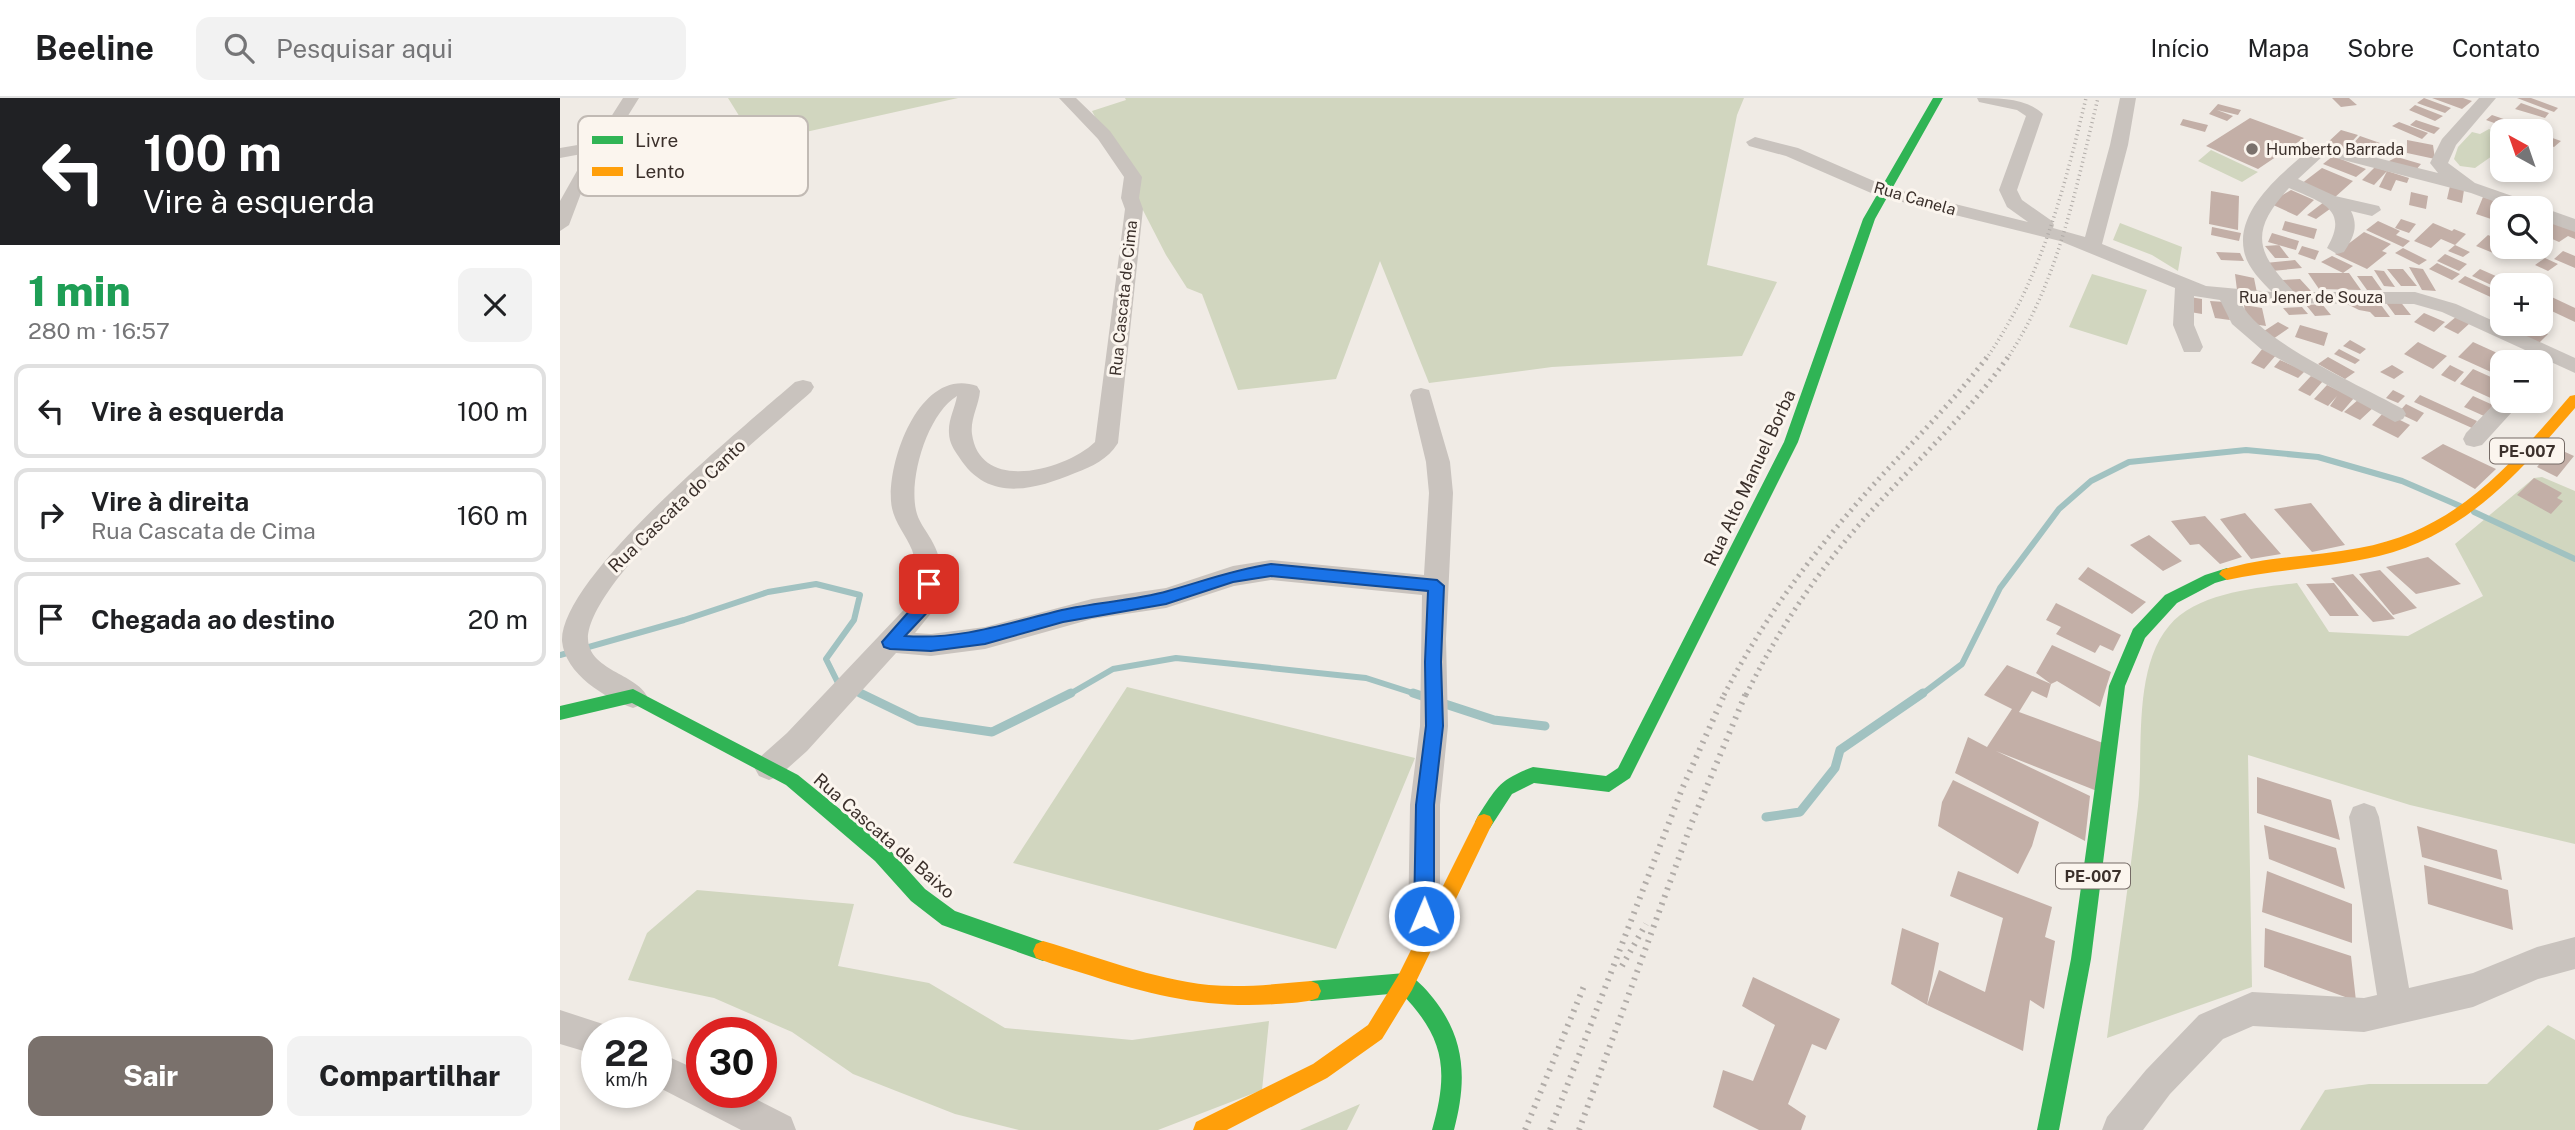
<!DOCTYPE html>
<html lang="pt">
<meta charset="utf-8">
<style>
body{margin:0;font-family:"Public Sans",sans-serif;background:#f2f2f2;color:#202124;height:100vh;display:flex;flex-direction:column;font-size:26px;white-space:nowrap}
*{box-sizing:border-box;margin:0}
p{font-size:23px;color:#757577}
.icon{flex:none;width:38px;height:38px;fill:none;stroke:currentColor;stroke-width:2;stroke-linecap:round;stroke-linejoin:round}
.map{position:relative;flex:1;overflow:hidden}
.panel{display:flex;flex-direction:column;background:#fff;width:560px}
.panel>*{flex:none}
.banner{background:#202124;color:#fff;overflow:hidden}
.needle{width:46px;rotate:320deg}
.buttons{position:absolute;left:1930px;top:21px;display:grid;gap:14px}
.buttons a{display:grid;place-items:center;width:63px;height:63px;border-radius:14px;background:#fff;box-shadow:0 4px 10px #0003;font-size:35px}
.speed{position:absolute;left:21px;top:919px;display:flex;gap:14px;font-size:35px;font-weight:700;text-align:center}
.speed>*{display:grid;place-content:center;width:91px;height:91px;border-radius:50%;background:#fff;box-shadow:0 4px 10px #0003;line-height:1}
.speed small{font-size:18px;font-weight:400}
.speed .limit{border:10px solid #d22;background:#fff;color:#111}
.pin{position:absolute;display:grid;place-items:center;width:60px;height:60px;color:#fff;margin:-30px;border-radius:14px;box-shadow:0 4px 10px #0006}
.me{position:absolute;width:77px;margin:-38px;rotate:1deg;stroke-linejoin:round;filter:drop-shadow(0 0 5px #0008)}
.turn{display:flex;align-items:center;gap:24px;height:147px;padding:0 28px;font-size:32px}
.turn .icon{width:91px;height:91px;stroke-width:2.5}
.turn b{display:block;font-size:49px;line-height:60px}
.round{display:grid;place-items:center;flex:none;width:74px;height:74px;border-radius:14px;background:#f2f2f2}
.overview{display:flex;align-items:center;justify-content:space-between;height:119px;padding:0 28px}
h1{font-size:42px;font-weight:800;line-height:52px;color:#1e9e55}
.button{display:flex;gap:14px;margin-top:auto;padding:14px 28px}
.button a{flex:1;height:80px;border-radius:14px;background:#7a716c;color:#fff;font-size:28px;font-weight:800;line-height:80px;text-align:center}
.button a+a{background:#f2f2f2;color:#202124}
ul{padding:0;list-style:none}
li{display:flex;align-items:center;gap:21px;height:94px;margin:0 14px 10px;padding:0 14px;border:4px solid #e0e0e0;border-radius:14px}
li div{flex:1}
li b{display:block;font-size:26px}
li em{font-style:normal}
header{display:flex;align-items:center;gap:42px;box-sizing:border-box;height:98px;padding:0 35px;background:#fff;border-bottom:2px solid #e0e0e0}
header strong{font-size:33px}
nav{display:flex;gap:38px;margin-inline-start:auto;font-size:24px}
.search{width:490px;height:63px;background:#f2f2f2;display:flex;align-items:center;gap:18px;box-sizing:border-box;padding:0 24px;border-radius:14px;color:#757577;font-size:26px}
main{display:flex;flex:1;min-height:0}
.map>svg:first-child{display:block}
.green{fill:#d1d6bf}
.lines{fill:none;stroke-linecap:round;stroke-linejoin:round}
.stream-far1{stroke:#a1c2c1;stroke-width:6}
.stream{stroke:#a1c2c1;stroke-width:9}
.building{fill:#c3afa7}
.street{fill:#c9c3be;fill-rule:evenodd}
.fast{fill:#30b455;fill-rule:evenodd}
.slow{fill:#ff9f0a;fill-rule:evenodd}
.rail-far2{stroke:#b1aca8;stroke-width:3.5;stroke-dasharray:1 3.5;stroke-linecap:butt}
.rail-far1{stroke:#b1aca8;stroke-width:5;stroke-dasharray:2 5;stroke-linecap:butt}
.rail{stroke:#b1aca8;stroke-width:6;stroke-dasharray:2 6;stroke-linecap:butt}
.route{fill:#1a73e8;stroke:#114b97;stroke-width:2}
.poi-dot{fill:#7a716c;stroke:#fbf5ee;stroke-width:2.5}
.labels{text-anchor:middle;stroke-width:6;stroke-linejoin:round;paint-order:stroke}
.far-poi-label{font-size:16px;fill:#3b302b;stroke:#fbf5ee;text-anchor:start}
.far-street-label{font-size:16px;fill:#3b302b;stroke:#fbf5ee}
.shield{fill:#fbf5ee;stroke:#756b66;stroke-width:2}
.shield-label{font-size:16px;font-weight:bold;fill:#3b302b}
.street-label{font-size:18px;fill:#3b302b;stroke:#fbf5ee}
.key{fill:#fbf5ee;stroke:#c1bab4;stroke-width:2}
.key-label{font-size:19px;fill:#3b302b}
</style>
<header>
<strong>Beeline</strong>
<div class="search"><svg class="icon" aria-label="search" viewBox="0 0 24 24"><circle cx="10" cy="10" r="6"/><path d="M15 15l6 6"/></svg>Pesquisar aqui</div>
<nav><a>Início</a><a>Mapa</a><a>Sobre</a><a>Contato</a></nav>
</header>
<main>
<section class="panel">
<div class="banner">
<div class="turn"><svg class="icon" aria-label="left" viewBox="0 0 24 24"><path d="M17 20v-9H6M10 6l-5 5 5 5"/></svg><div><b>100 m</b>Vire à esquerda</div></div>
</div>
<div class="overview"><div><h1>1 min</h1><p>280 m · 16:57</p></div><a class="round"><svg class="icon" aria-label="close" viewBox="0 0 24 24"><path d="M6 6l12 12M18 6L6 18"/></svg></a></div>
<ul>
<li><svg class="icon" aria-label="left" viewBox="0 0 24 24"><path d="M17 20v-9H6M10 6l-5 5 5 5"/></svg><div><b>Vire à esquerda</b></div><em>100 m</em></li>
<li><svg class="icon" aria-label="right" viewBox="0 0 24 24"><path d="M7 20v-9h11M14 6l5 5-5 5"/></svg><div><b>Vire à direita</b><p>Rua Cascata de Cima</p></div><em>160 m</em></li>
<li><svg class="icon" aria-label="arrive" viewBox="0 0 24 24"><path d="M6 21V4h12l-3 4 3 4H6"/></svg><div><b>Chegada ao destino</b></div><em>20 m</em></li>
</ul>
<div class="button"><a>Sair</a><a>Compartilhar</a></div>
</section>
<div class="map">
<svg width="2015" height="1032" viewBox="0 0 2015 1032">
<rect width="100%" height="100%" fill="#f0ebe5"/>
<path class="green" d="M168,0H398L196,45Z
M565,0H1184L1177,17L1147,167L1217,184L1182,258L992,269L869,285L820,163L776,281L678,292L642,196L627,190L606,157L532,13L566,2Z
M1929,31L1942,36V51L1915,70L1900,68L1894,61L1898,49L1912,34L1920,36Z
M1651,52L1698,74L1682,84L1638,63Z
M1560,125L1622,149L1618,173L1592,157L1553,142Z
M1532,176L1587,192L1567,247L1509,229Z
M1982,379L2015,393V746L1850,707L1688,657L1692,889L1547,940C1557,863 1569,786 1578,708C1584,654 1572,572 1609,528C1637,494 1698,490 1737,485L1769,534L1848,538L1923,498L1895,446L1974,380Z
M567,589L855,660L776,851L453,765Z
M137,792L294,806L278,868L369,885L445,930L572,942L709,923L702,992L598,1032H459L395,1016L293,976L232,934L154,900L68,882L87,835Z
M1988,927L2015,942V1032H1740L1765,992L1809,986H1927Z
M800,1006L787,1032H740Z"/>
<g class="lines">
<path class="stream-far1" d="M1914,414L2015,461
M0,557L124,522L208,494L256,486L300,497L294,522L266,561L278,585L282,587
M293,592L304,597
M508,597L553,571L616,560L806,580L859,597
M1361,597L1402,566L1440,490L1499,411L1531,383L1569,364L1686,352L1758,359L1842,383L1900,408"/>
<path class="stream" d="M300,595L358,623L432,634L511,595
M853,595L868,600
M879,604L934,622L985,628
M1206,719L1240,714L1275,670L1280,652L1363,595"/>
</g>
<path class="building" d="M1772,0H1789L1797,7L1781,9Z
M1864,0L1891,10L1885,15L1857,5Z
M1872,0H1903L1912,3L1902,11Z
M1957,0H1971L1998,10L1994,14Z
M1961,5L1989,15L1985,20L1955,11Z
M1658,6L1681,12L1678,17L1657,12L1673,18L1667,23L1649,16Z
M1855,7L1883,18L1875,23L1849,12Z
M1932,17L1964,28L1956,33L1926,22Z
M1690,20L1744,40L1698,71L1646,48Z
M1623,21L1648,27L1645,34L1620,27Z
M1856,22L1880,30L1874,36L1850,27Z
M1839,24L1868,35L1862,41L1832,28Z
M1781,32L1798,37L1785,51L1767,45Z
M1981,36L2001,43L1994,49L1981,44Z
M1800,38L1820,45L1811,55L1791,48Z
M1847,42L1873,47L1875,61L1847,55Z
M1773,58L1806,71L1796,79L1763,66Z
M1837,59L1861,66L1855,73L1827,64Z
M1815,69L1827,73L1849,80L1847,85L1836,82L1831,93L1819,89L1827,73L1814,87L1802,82Z
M1762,70L1793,83L1774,100L1741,86Z
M1890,88L1904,92L1902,105L1887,101Z
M1731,92L1754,102L1737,118L1709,105Z
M1651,93L1679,98L1678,132L1649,126Z
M1851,94L1868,98L1866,111L1849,107Z
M1923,99L1939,104L1931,121L1916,116Z
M1764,104L1774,108L1756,121L1747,117Z
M1841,121L1856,126L1849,135L1835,130Z
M1725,123L1757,131L1754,141L1722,132Z
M1818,123L1840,133L1836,137L1850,143L1843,149L1806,132Z
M1994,124L2015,133V141L2008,138L1999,144L1981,136Z
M1873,125L1892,133L1894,131L1906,136L1895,147L1881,141L1871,150L1854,143Z
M1652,129L1681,135L1679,143L1651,137Z
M1804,134L1831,146L1822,153L1827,155L1807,171L1775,156Z
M1712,135L1739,143L1736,152L1708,144Z
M1928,137L1942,143V149H1947L1938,157L1916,148Z
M1719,147L1729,160H1715L1705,148Z
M1895,147L1910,154L1903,159L1888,153Z
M1742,148L1759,153L1755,162L1738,156Z
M1843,150L1867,162L1859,167L1835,155Z
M2003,153L2015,158V170L1994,161Z
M1656,154L1680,155L1684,163L1661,162Z
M1885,156L1907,166L1899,173L1877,163Z
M1772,158L1793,168L1783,175H1789L1801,192L1759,191L1748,175H1783L1761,164Z
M1985,160L1998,166L1988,173L1975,167Z
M1735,162L1742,170L1712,173L1705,165Z
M1877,165L1900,176L1892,182L1869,171Z
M1849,169L1863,171L1876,193L1862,192Z
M1827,171H1843L1857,188H1841Z
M1920,171L1956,187H1942V192L1912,178Z
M1814,172L1824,173L1835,189L1824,188Z
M1675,176L1694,180L1697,195L1677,192Z
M1797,178H1812L1822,192H1807Z
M1905,178L1942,195V197L1937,202L1898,184Z
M1740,181L1751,193L1733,194L1722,182Z
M1981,194L2015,210V224L1981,208Z
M1630,199L1642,201V216L1630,214Z
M1824,202H1839L1851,217H1835Z
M1650,203L1665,204L1670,222L1655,220Z
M1818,203L1830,219H1815L1810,214L1799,212L1783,204Z
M1762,206L1771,217L1755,218L1746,207Z
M1684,207L1702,210L1706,228L1686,225Z
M1742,209L1748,216L1729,217L1723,210Z
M1864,215L1885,224L1874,234L1854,224Z
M1897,218L1910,225L1898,236L1884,229Z
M1718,224L1729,230L1713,241L1701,235Z
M1964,226H1966L1988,236L1978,246L1954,235Z
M1740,227L1768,235L1764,248L1735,239Z
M1790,242L1806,251L1800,256L1783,248Z
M1858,244L1872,251L1887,258L1873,271L1844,256Z
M1913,244L1957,264H1942V279L1898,259Z
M1703,250L1717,256L1704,271L1691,265Z
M1779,251L1800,262L1795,266L1774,256Z
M1768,259L1795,274L1785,281L1758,266Z
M1720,262L1745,273L1738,280L1714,269Z
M1832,267L1844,274L1834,281L1820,274Z
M1890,267L1904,274L1895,284L1881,277Z
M1913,271L1942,284V292L1935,302L1900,286Z
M1751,278L1763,283L1750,298L1738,292Z
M1767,287L1794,300L1782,314L1770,308L1777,298L1768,308L1754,301Z
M1833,292L1845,298L1838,305L1826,300Z
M1860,297L1917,323L1912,330L1854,304Z
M1913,298L1933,307L1924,318L1904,309Z
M1799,301L1814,309L1800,322L1784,314Z
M1846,306L1864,315L1857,324L1838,315Z
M1824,314L1850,327L1838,340L1812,327Z
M1883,346L1936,371L1915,391L1861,360Z
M1994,349L2014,358L1997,379L1977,369Z
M1974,380L2002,395L1997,400L2003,403L1991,416L1957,397Z
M1751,405L1785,447L1752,454L1714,411Z
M1685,415L1721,456L1691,461L1660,421Z
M1645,418L1682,459L1660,466L1639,446L1630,447L1611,423Z
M1589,437L1622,463L1603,473L1570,447Z
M1868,459L1901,486L1856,496L1826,469Z
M1528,469L1586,504L1572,516L1518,481Z
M1820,472L1857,510L1833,517L1799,476Z
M1793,476L1835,521L1813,524L1771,480Z
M1774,485L1799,518H1770L1746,486Z
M1496,505L1561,537L1553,553L1540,547L1535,555L1496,536L1501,529L1486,522Z
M1492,547L1551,574L1540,609L1497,583L1491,586L1476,575Z
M1447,567L1491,586L1487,600L1472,593L1459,614L1543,645L1537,693L1436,653L1530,698L1525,743L1395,675L1408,639L1427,649L1452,611L1424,597Z
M1697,679L1771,702L1780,742L1697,715Z
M1393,682L1479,724L1472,748L1458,776L1378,728L1382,704Z
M1704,727L1776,750L1785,791L1709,761Z
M1857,728L1937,752L1942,782L1862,759Z
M1864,767L1948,792L1953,832L1868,806Z
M1398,773L1492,809L1485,839L1495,843L1484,911L1470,902L1463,953L1367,907L1379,872L1425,894L1443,820L1390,798Z
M1707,773L1792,806V845L1702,814Z
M1342,830L1379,845L1367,907L1331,886Z
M1705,830L1791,858L1796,903L1704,869Z
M1193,879L1280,921L1266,952L1252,946L1228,1006L1246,1018L1241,1032H1199L1153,1009L1163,972L1193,983L1215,927L1182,908Z"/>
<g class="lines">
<path class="street" d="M63,0H79L23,90L9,127L0,133V103L27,55L0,60V50L35,44Z
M499,0H516L550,33L582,79L579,100L583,111L558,345C547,362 533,368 515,375C474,392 428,405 399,359C394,352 389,344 389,335C388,322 395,310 397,298C367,316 347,384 357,416C360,426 368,435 373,445C383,463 382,482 381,503L355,535L371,536L425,529L532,501L606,490L673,468L711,462L864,477L869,395L866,364L850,297L853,292L861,290L869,292L890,364L893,395L886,541L888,628L880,707V831L875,842L864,847L853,842L848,831L850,707L860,628L862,497L711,482L674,488L606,510L532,521L425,551L371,558L336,555L247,653L219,678L209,682L199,678L194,669L199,660L227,635L355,500C356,484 358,467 352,452C345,435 332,422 331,403C328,360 361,268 417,288L420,293C419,307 410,321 412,336C420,396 506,372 535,344L565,111L561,100L564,79L538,41Z
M1417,0C1439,0 1467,0 1483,16L1457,92L1462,102L1492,123L1494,127L1493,130L1525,139L1550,47L1560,0H1576L1568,47L1542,146L1646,188L1712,194C1701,183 1687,169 1684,153C1675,110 1726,72 1755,47L1761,46L1878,75L1870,65L1882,41L1919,0H1936L1896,47L1888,65L1915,85L1975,106L1977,110H1952L1911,95L1764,57L1738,81L1775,98L1819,108L1821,112L1812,118L1791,113C1799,129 1793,140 1784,154L1777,156L1767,150C1790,111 1761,104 1729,90C1689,134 1696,154 1734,194H1855L1896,206L2015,260V275L1882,214L1854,206L1681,205C1700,244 1802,288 1843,311L1846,316L1843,321L1835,324L1701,251L1672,226L1660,202L1634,198V227L1643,249L1640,254H1624L1613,227L1615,190L1500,143L1318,98L1226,58L1189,48L1186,44L1195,39L1238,50L1330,90L1468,124L1447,109L1439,92L1466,18L1457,12L1419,4Z
M1981,109L2015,121V134L1981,122V110H1978Z
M243,282L251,284L254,289L251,294C203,337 28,480 28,541C29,572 76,576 87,598L83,606L73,610C45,600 5,576 2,543C0,478 186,327 235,284Z
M1942,298V303H1962L1922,347L1914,349L1906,347L1903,341L1906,335Z
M1804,705L1815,709L1819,719L1849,890L1913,875L1977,849L2015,839V871L1978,881L1913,909L1804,934L1693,928L1663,941L1610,996L1583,1032H1542L1547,1019L1586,972L1639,917L1692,894L1804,900L1817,897L1789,719L1793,709Z
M0,912L49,928L52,934H37V957L0,946Z
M96,953L142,974V994H182L231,1019L236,1032H181L96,988Z"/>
<path class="fast" d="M1373,0H1383L1315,121L1238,344L1070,680L1049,694L974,685L952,696L930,730L924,732L918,730L915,724L918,718C937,689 939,682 973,669L1046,678L1058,670L1224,344L1303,121Z
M1667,470L1675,476L1672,480L1655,485L1617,505L1585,540L1565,588L1531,861L1499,1032H1477L1511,861L1549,588L1573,531L1605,497L1645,477Z
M73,591L238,677L329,751L365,791L395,813L490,846L493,853L490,860L483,863L382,827L351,803L315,763L226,687L72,605L0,622V608Z
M845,875C856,880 865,890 873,900C906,941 907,983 894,1032H872C889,973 885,940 841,895L751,903L744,900L741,893L744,886L751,883Z"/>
<path class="slow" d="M2015,297V310C1960,374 1905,437 1819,458C1769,470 1717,471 1667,482L1659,476L1662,472C1706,458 1754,459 1799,450C1895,433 1950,368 2010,298Z
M924,716L930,718L933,724L852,892L822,941L767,980L667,1032H633L636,1024L753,966L808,927L838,878L918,718Z
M483,843C538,859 592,881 649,887C683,890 717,886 751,883L758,886L761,893L758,900C745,905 730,905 716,906C651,911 594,898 532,878C514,872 494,867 476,860L473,853L476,846Z"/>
<path class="rail-far2" d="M1426,261C1481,182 1504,92 1526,0
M1447,261C1499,183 1516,89 1538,0"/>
<path class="rail-far1" d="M1164,597C1202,523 1251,457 1306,395C1346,350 1390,308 1427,259
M1186,597C1218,532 1257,474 1305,420C1353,366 1407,317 1448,259"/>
<path class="rail" d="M1062,868L1086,826
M965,1032L1024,888
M990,1032L1122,691L1165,595
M1019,1032L1132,724L1186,595"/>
</g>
<path class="route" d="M711,466L877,482L884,488L881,564L883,628L874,707V818L871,825L864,827L857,825L854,818L856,707L866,628L865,564L868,493L711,478L673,484L606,506L503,524L425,546L371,553L330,551L324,549L322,544L360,501L362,486L369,480L377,486L374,507L345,538C402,542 448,525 502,512C537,504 573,503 608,493C644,483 672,472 711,466Z"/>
<circle class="poi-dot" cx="1692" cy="51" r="7"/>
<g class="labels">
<g class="far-poi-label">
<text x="1706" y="57">Humberto Barrada</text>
</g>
<g class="far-street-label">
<text transform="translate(1355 100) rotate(16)" y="6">Rua Canela</text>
<text x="1751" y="205">Rua Jener de Souza</text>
<text transform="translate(563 200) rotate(-84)" y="6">Rua Cascata de Cima</text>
</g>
<g class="shield">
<rect x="1930" y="340.5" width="74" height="25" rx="5"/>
<rect x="1496" y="765.5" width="74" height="25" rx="5"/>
</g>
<g class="shield-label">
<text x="1967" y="359">PE-007</text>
<text x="1533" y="784">PE-007</text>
</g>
<g class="street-label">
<text transform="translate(1190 380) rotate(-65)" y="6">Rua Alto Manuel Borba</text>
<text transform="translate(117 408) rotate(-44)" y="6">Rua Cascata do Canto</text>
<text transform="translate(324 738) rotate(41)" y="6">Rua Cascata de Baixo</text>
</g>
</g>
<rect x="18" y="18" width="230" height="80" rx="10" class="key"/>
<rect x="32" y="38" width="31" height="8" fill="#30b455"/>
<rect x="32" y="69" width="31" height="9" fill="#ff9f0a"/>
<g class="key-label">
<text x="75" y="49">Livre</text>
<text x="75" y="80">Lento</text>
</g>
</svg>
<div class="buttons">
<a><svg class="needle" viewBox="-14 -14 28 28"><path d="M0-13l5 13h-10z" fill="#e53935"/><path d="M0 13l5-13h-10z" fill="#757577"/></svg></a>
<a><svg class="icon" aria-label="search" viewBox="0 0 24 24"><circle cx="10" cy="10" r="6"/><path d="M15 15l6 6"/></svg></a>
<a>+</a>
<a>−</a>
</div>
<div class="speed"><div>22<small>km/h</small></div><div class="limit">30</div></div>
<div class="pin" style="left:369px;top:486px;background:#d93025"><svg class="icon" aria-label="arrive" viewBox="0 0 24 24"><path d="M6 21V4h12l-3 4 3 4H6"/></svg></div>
<svg class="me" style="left:864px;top:818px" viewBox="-20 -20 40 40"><circle r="17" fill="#1a73e8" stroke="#fff" stroke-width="3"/><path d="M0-11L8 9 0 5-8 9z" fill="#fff"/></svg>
</div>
</main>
